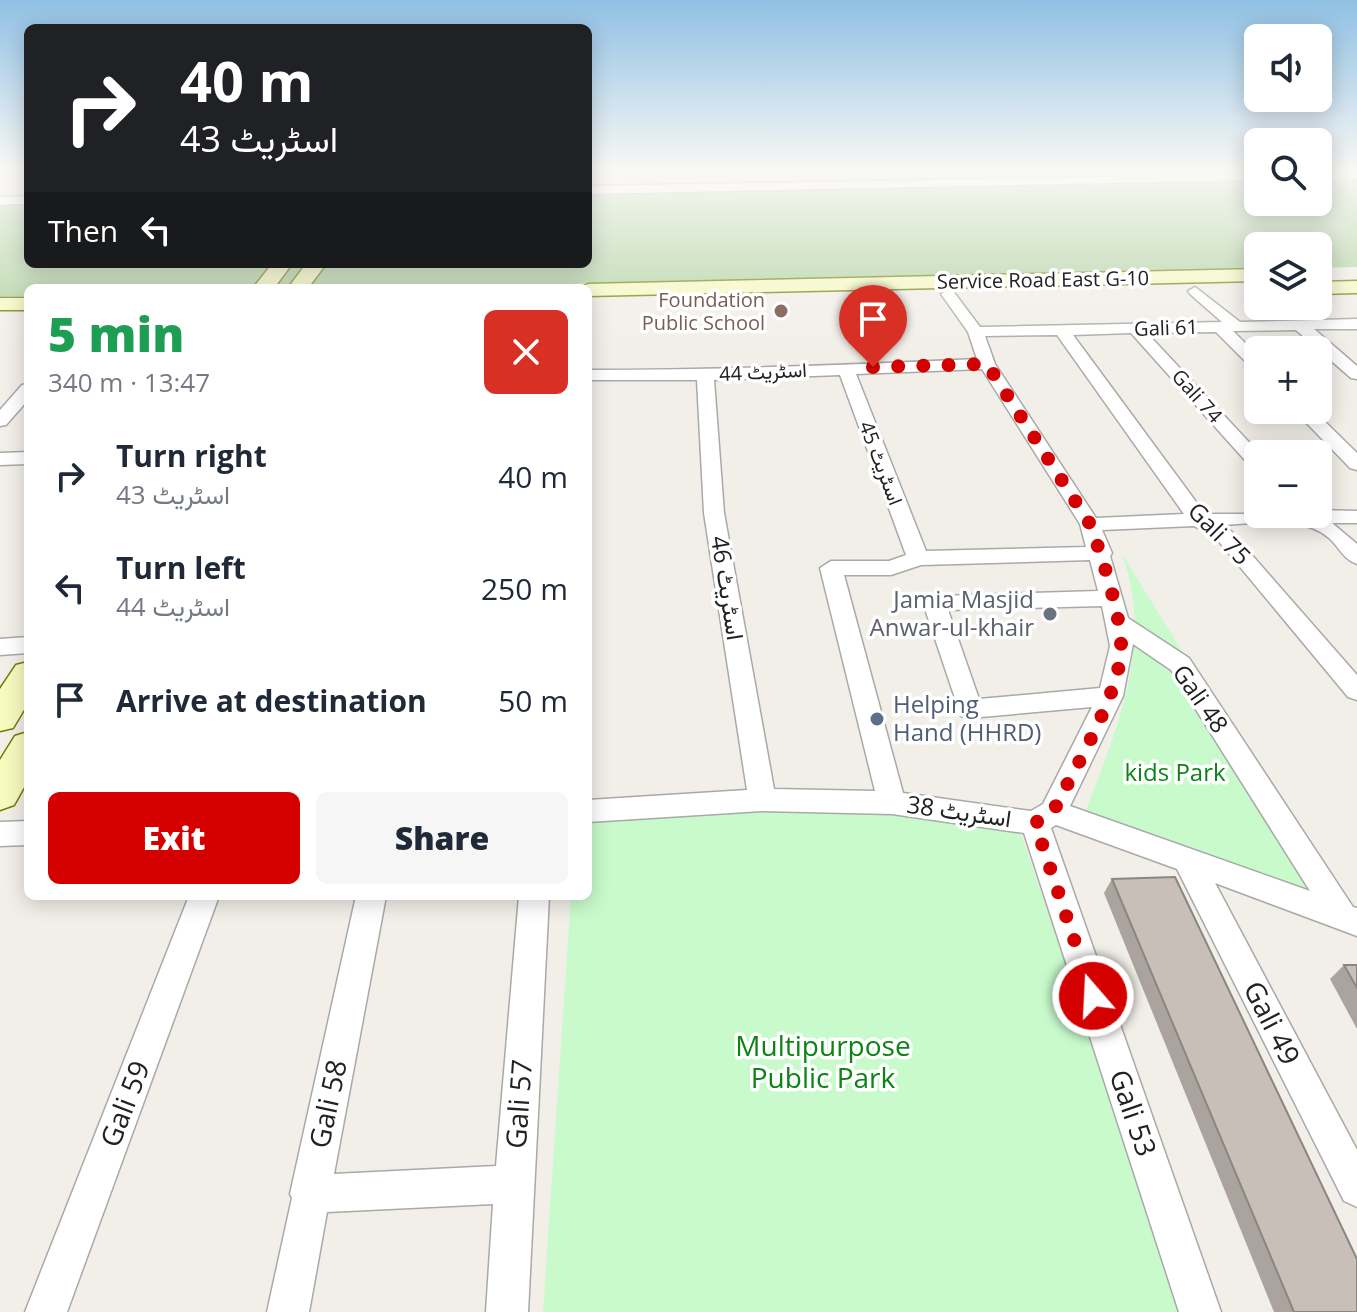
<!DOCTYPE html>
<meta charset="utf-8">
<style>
body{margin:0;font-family:"Open Sans",Vazirmatn,sans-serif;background:#f6f6f7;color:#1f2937;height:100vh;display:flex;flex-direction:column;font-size:30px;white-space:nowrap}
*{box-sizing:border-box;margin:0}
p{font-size:26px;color:#747a83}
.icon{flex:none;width:44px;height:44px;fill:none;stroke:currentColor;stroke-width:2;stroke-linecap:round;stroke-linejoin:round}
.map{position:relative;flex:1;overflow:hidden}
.drawer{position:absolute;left:24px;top:284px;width:568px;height:616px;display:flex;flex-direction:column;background:#fff;border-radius:12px;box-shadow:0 4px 20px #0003}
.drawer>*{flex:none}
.banner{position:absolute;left:24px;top:24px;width:568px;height:244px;border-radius:12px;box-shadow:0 4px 20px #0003;background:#202124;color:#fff;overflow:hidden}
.buttons{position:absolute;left:1244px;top:24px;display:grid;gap:16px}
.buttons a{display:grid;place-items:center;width:88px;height:88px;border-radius:12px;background:#fff;box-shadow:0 4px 20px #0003;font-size:40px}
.pin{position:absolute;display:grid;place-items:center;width:68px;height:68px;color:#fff;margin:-82px -34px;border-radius:50% 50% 50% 0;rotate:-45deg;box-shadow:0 0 8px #0007}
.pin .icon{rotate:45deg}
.me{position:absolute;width:88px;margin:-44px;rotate:341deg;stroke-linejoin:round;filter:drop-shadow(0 0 6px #0008)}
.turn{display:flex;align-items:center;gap:28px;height:168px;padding:0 24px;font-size:36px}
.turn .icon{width:104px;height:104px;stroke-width:2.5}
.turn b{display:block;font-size:56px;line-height:68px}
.then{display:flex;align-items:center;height:76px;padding:0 24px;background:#0003;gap:16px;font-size:30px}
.round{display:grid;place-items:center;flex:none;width:84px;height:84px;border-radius:12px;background:#f6f6f7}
.head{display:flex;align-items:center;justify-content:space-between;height:136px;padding:0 24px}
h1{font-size:48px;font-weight:800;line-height:60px;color:#1e9e55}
.button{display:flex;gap:16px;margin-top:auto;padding:16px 24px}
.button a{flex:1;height:92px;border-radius:12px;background:#d40000;color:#fff;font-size:32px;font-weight:800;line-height:92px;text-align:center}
.button a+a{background:#f6f6f7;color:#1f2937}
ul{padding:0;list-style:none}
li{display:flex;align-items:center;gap:24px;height:112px;padding:0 24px}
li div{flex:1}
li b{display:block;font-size:30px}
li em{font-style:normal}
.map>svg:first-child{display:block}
.forest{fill:#add19e}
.park{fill:#c8facc}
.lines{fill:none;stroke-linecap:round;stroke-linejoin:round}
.minor-casing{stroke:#a9a9a9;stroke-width:3}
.secondary-casing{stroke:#707d05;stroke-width:3}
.minor{fill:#fff;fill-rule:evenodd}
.secondary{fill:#f7fabf;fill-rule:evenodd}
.wall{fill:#aba49e}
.building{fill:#c7bfb8;stroke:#8b8681;stroke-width:2}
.route{stroke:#d40000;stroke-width:14;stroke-dasharray:0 25.2}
.education-dot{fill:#8d6e63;stroke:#fff;stroke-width:3}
.worship-dot{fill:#6b7280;stroke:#fff;stroke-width:3}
.service-dot{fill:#5c6f8a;stroke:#fff;stroke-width:3}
.labels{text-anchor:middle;stroke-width:7;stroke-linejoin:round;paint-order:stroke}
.far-street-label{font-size:20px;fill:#222;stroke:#fff}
.far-education-label{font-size:20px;fill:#785e54;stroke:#fff;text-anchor:end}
.street-label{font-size:24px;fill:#222;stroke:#fff}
.worship-label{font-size:24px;fill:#5b616d;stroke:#fff;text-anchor:end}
.service-label{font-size:24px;fill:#4e5e75;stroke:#fff;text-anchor:start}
.park-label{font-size:24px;fill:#0c8416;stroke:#fff}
.near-street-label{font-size:28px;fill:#222;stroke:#fff}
.near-park-label{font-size:28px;fill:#0c8416;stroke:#fff}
</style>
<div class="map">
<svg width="1357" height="1312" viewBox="0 0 1357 1312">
<rect width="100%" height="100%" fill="#f2efe9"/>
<path class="forest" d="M1357,179V267L1318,268V246H1258V269L387,288H28V296H0V207L28,206V264H588V195L1258,181V202H1318V180Z"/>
<path class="park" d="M1121,552L1337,903L1081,823C1114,735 1157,645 1121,552Z
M767,810C845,812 946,812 1021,834L1186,1312H543L571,896H588V823Z"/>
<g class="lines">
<g class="minor-casing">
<path id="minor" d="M1318,173H1357V179H1318Z
M1258,174V180L588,194V186Z
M28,196V204L0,205V197Z
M1195,287L1240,322L1357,319V329H1314L1357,366V379L1351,378L1296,330L1233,331L1258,356V370L1252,368L1216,332L1147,333L1260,454L1258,469L1251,467L1131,333L1073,335L1205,514H1318V510L1357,511V523H1332L1357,544V564C1344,560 1339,547 1329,538C1300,514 1258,524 1223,525L1230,530L1357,675V700L1348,697L1216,538L1194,526L1102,530L1112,553L1110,556L1128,618L1189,658L1353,907L1357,908V936L1215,883L1357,1150V1207L1344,1201L1177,869L1056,825L1051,828L1221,1312H1179L1024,833L892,814L762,811L588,822V800L747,790L704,513L697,380H588V370C719,370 847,365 977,359L968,332L941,294L948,290L953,291L980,327L1222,322L1190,294L1188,291ZM1057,335L1184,514L1096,518L995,364L985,336ZM982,369L1080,524L1086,547L926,551L856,374ZM840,375L906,555L889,561H831L820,568L875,791L774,789L724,513L714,380ZM1090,560L1098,591L938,596L930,598L924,606L961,716L970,718L1092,707L1043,804L1031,811L903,793L844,575H891L921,565ZM1102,606L1110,646L1100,688L979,699L948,610ZM1133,644L1171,670L1310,891L1070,806L1123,696Z
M28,384V400L6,425L0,426V410L22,385Z
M1294,410H1313L1357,453V470L1350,468Z
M28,452V464L0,465V453Z
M28,637V653L0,655V639Z
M28,821V845L0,846V822Z
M189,896H219L67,1312H25Z
M356,896H386L334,1174L496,1166L519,896H549L528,1312H486L493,1204L327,1212L309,1312H267L292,1198L290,1194Z"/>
</g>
<g class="secondary-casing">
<path id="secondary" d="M272,264H292L274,288H253Z
M306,264H326L308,288H288Z
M1258,269V281L588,296V288H579L588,284Z
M1357,281V293L1318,294V282Z
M0,298H28V310H0Z
M28,662V703L13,728L0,731V689L16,665Z
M28,732V780L14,805L0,810V760L15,736Z"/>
</g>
<use href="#minor" class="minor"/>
<use href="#secondary" class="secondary"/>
</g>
<path class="wall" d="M1112,879L1357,1312H1274L1104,893Z
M1344,965H1357V1029L1330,979Z"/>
<path class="building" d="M1175,877L1357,1259V1312H1294L1112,879Z
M1344,965H1357V988Z"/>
<linearGradient id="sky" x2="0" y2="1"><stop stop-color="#8fc0e4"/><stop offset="0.48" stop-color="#f9f8f5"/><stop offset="1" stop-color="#f9f8f5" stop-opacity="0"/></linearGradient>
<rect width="1357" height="354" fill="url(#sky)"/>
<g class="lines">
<path class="route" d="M873,367L987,364L1090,524C1102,557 1119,608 1121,643C1124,688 1073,771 1053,812L1035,823L1093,996"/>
</g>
<circle class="education-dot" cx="781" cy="311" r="8"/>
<circle class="worship-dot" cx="1050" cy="614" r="8"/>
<circle class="service-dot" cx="877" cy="719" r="8"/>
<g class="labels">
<g class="far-street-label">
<text transform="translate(1043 280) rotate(-1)" y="7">Service Road East G-10</text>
<text transform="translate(1166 328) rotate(-2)" y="7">Gali 61</text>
<text transform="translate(763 372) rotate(-3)" y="7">اسٹریٹ 44</text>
<text transform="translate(1197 396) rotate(48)" y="7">Gali 74</text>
<text transform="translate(881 463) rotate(69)" y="7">اسٹریٹ 45</text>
</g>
<g class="far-education-label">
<text x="765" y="307">Foundation<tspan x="765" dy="23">Public School</tspan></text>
</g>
<g class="street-label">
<text transform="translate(1219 534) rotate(45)" y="8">Gali 75</text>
<text transform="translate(727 588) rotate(81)" y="8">اسٹریٹ 46</text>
<text transform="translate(1200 699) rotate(55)" y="8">Gali 48</text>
<text transform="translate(959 812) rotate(8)" y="8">اسٹریٹ 38</text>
</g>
<g class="worship-label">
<text x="1034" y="608">Jamia Masjid<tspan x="1034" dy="28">Anwar-ul-khair</tspan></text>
</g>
<g class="service-label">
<text x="893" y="713">Helping<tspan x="893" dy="28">Hand (HHRD)</tspan></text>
</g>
<g class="park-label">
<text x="1175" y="781">kids Park</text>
</g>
<g class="near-street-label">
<text transform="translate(1272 1023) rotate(63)" y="10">Gali 49</text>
<text transform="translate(125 1104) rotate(-69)" y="10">Gali 59</text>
<text transform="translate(328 1104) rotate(-78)" y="10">Gali 58</text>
<text transform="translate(519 1104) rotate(-86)" y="10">Gali 57</text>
<text transform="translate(1133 1113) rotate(71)" y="10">Gali 53</text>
</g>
<g class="near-park-label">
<text x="823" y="1056">Multipurpose<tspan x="823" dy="32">Public Park</tspan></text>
</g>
</g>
</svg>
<div class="buttons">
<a><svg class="icon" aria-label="sound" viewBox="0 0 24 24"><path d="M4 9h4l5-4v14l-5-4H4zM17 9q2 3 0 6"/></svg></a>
<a><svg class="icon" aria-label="search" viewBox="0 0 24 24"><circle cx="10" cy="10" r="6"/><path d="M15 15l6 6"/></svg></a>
<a><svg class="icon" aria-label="layers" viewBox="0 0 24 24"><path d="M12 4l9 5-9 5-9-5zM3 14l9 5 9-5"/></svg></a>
<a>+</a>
<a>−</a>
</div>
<div class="pin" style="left:873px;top:367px;background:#d93025"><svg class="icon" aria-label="arrive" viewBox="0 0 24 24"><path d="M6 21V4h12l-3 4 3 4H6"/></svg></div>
<svg class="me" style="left:1093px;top:996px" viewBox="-20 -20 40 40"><circle r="17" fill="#d40000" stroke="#fff" stroke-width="3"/><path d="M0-11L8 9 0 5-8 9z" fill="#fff"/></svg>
<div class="banner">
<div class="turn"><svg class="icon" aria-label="right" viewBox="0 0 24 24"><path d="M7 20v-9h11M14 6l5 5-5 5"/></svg><div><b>40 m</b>اسٹریٹ 43</div></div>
<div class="then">Then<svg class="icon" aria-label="left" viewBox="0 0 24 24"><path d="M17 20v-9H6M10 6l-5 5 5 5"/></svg></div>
</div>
<section class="drawer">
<div class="head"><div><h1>5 min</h1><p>340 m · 13:47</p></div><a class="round" style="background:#d93025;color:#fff"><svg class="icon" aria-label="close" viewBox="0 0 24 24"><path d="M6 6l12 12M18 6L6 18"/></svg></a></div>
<ul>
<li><svg class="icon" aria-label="right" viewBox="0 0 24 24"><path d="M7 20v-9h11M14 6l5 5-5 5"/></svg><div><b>Turn right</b><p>اسٹریٹ 43</p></div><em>40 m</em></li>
<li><svg class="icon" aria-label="left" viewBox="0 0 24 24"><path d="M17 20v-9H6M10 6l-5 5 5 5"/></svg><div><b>Turn left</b><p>اسٹریٹ 44</p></div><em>250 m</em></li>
<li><svg class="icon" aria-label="arrive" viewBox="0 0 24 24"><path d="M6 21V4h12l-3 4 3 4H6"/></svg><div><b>Arrive at destination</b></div><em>50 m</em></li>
</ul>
<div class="button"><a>Exit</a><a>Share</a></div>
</section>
</div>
